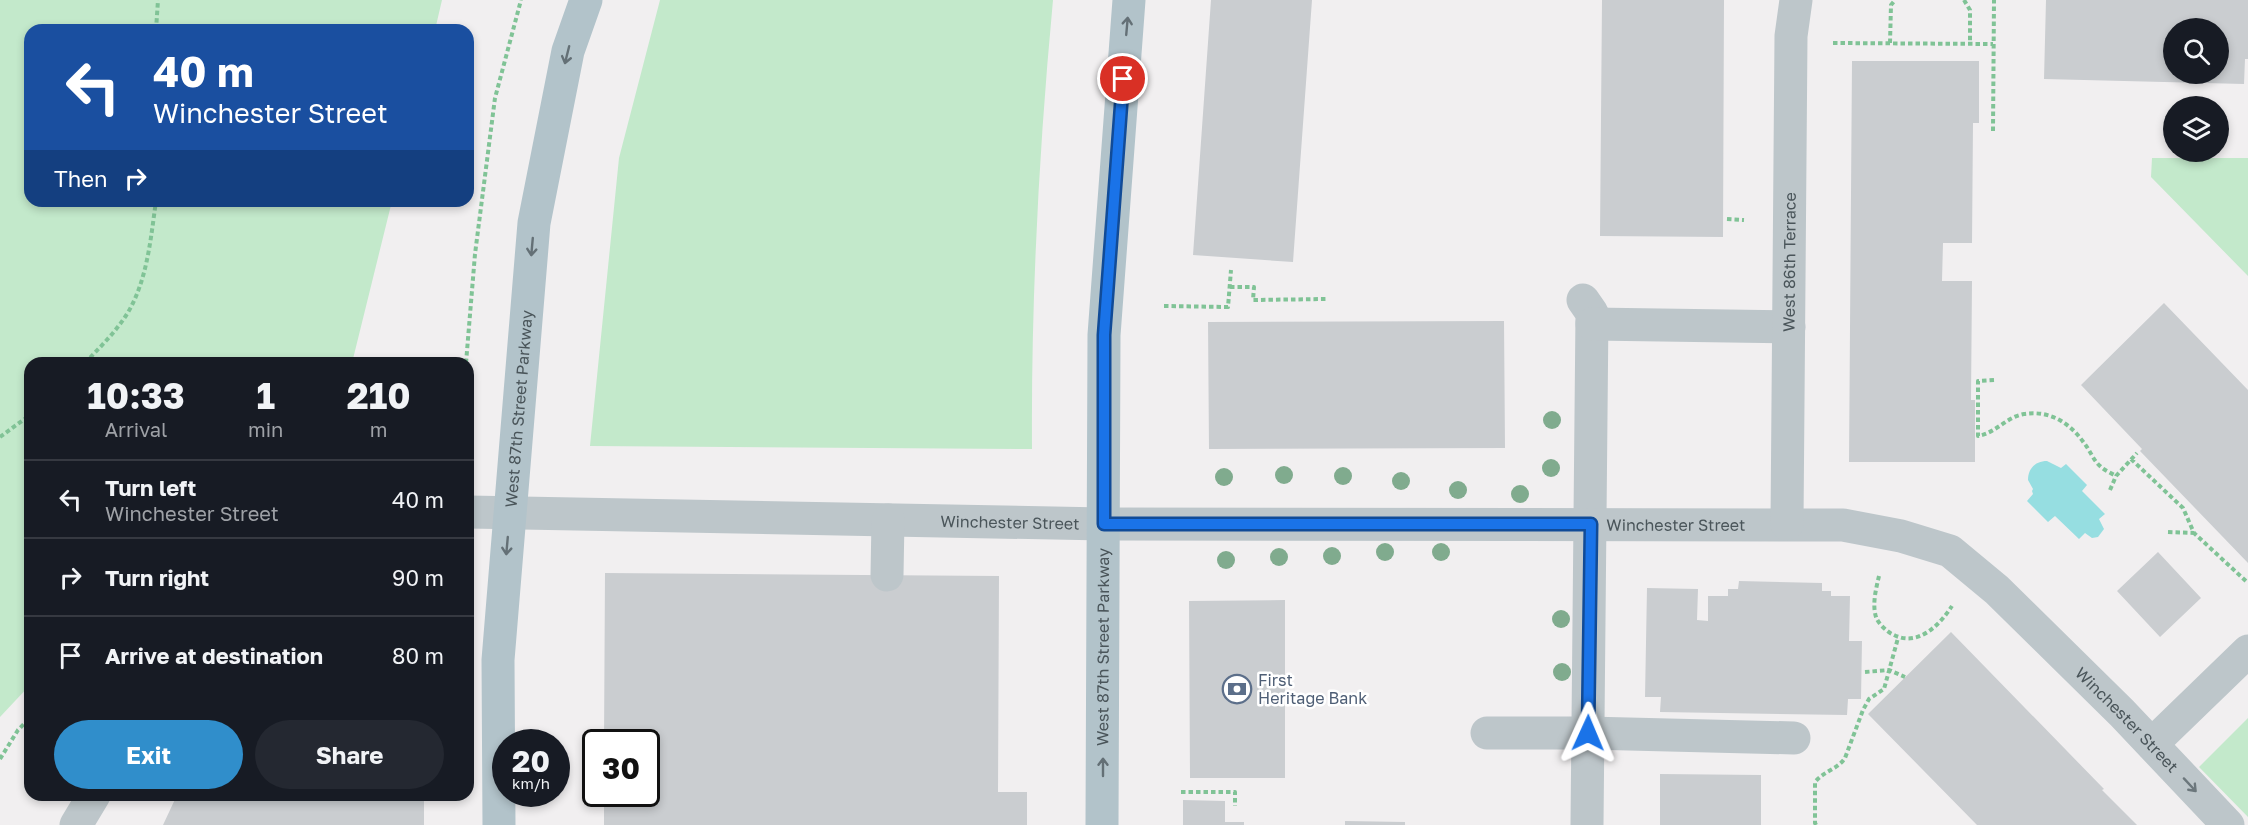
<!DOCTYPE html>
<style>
body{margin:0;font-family:"Golos Text",sans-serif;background:#242831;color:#f1f3f6;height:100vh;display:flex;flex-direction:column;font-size:22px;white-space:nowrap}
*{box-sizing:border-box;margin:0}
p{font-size:20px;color:#9ea1a6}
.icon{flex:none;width:33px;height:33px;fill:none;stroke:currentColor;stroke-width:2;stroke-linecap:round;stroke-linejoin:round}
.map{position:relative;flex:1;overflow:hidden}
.details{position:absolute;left:24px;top:357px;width:450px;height:444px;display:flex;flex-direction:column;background:#171b24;border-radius:18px;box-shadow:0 3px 9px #0003}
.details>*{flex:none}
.guide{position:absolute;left:24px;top:24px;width:450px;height:183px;border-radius:18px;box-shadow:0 3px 9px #0003;background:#1a4fa0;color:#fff;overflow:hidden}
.controls{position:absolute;left:2163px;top:18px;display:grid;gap:12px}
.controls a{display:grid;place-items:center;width:66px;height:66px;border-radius:50%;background:#171b24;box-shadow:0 3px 9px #0003;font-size:30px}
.speed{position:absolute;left:492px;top:729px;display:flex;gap:12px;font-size:30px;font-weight:700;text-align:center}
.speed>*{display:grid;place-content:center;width:78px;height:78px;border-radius:50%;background:#171b24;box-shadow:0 3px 9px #0003;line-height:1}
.speed small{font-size:15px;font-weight:400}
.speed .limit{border:3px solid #111;border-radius:9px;background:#fff;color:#111}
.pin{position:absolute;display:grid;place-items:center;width:51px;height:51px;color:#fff;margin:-26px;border:3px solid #fff;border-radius:50%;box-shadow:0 2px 6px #0007}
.me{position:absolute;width:66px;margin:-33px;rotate:1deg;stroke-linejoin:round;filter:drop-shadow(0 0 4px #0008)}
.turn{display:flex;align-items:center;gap:21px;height:126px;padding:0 30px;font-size:27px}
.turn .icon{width:78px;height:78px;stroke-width:2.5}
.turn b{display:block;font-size:42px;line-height:51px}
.then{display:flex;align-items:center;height:57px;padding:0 30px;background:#0003;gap:12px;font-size:22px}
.eta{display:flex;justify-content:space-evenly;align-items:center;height:102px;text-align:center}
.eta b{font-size:36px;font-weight:700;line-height:42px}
.button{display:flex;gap:12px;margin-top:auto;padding:12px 30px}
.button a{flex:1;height:69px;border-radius:36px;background:#308ecb;color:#fff;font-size:24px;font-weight:700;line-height:69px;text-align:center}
.button a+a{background:#242831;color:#f1f3f6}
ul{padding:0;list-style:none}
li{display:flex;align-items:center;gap:18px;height:78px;padding:0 30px;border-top:2px solid #363941}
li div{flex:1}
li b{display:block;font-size:22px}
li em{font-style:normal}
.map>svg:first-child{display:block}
.green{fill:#c3e9cb}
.water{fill:#96dee1}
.building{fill:#cacdd0;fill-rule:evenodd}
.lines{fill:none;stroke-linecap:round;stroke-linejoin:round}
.path{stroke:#80c396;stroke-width:4;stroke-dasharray:4.5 3;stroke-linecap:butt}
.minor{stroke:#bdc6ca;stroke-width:33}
.major{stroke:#b2c3ca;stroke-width:33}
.tree{fill:#80ab8e}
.oneway{stroke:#647076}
.oneway2{stroke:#6c777c}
.route-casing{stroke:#114b97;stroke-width:15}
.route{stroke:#1a73e8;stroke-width:10}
.labels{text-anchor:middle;stroke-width:5;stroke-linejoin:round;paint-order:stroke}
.street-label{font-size:16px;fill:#4a555a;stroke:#fff}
.service-label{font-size:16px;fill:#4e5e75;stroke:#fff;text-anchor:start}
</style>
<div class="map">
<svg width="2248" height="825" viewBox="0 0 2248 825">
<rect width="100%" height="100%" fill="#f1eff0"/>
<path class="green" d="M0,0H442L435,30H30V201H392L352,363H30V685L0,717Z
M660,0H1053C1039,149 1031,300 1032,449L590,446L619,158Z
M2152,158H2248V276L2151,177Z
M2248,718V817L2199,767Z"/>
<path class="water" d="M2047,461L2061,468L2066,464L2087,485L2082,491L2105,514L2099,519L2104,529L2098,537L2092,538L2085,533L2079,539L2055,516L2048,522L2027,501L2033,494L2032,491L2033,489L2028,480C2028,468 2036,461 2047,461Z"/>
<path class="building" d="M1211,0H1312L1293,262L1193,255Z
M1602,0H1724L1723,237L1600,236Z
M2046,0H2248V59H2245L2244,84L2044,79ZM2174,28H2218V74H2174Z
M1852,61H1979V123H1973L1972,243H1943L1942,281H1972L1971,400H1975V462H1849Z
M2164,303L2248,390V563L2140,451L2142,449L2081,385Z
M1504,321L1505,448L1209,449L1208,322Z
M2158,552L2201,598L2160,637L2117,591Z
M605,573L999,576L998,792H1027V825H604V794H646V742H604Z
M1739,581L1822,583V591H1831V596H1850L1849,641H1862L1861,699H1848L1847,715L1660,712L1661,697H1645L1647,588L1698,589L1697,620L1708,621V596H1728V589H1738Z
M1285,600V778H1190L1189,601Z
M1951,632L2104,789L2102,790L2137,825H1977L1868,714Z
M1660,774L1761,775V825H1660Z
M177,795H424V825H163Z
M1183,800L1225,801V822H1244V825H1183Z
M1345,821L1405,822V825H1345Z"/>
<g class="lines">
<path class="path" d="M1964,0L1970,10V44
M156,30L158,0
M1833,43L1993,44
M1890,43L1891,5L1895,0
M1993,131L1994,0
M1727,219L1744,220
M1230,287H1254L1253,300L1326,299
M1164,306L1228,307L1231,270
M85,363C102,345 121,327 132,305C148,273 151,236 156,201
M466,363L475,254L495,98L521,0
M1994,380L1978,381V436C1996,433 2006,417 2024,414C2050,410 2070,423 2084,443C2090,450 2093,460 2100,466C2104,470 2111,473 2116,476
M0,437L30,415
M2131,459L2183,508L2194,533L2248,583
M2110,490L2116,476L2137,453
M2168,532L2194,533
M1879,576C1876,589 1872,604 1876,617C1878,623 1886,631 1892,634C1917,648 1939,626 1952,606
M1865,672L1889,670L1905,677
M0,759L18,730L30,718
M1181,792H1235V806
M1816,825L1815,823V782C1824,771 1838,769 1845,758L1863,710L1869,699L1884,689L1898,638"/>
<g class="minor">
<path d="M1583,300L1592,313L1587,825"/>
<path d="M1592,324L1789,327"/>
<path id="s1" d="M468,512L1104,524L1843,525L1901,536L1950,551L1997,590L2122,713L2228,825"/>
<path id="s2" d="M1787,524L1791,36L1796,0"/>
<path d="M887,575L888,520"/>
<path d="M1487,733H1588L1794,738"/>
<path d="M2152,744L2248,651"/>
<path d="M76,825L94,795"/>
</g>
<g class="major">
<path id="s3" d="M499,825L498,660L534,223L568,51L586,0"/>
<path id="s4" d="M1102,825L1104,335L1129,0"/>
</g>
</g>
<g class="tree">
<circle cx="1552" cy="420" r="9"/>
<circle cx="1551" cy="468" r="9"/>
<circle cx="1284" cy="475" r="9"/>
<circle cx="1343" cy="476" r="9"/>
<circle cx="1224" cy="477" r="9"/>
<circle cx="1401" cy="481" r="9"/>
<circle cx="1458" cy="490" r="9"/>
<circle cx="1520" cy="494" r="9"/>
<circle cx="1385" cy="552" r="9"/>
<circle cx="1441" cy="552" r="9"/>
<circle cx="1332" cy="556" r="9"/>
<circle cx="1279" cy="557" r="9"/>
<circle cx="1226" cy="560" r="9"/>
<circle cx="1561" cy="619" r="9"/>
<circle cx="1562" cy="672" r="9"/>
</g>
<defs><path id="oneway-shaft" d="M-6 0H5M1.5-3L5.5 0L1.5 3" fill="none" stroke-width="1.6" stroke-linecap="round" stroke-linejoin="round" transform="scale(1.5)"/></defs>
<g class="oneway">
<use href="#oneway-shaft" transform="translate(1127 26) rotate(-85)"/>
<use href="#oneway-shaft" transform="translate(567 55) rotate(104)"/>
<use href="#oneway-shaft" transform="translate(532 247) rotate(95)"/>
<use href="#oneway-shaft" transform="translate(507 546) rotate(95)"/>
<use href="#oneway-shaft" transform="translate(1103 767) rotate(-90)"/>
</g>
<use class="oneway2" href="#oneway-shaft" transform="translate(2190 785) rotate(47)"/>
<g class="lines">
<g class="route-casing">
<path id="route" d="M1123,79L1104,335V524H1591L1588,733"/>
</g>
<use href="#route" class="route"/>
</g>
<defs>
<g id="bank-ring" transform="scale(1.5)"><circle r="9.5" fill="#fff" stroke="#5c6f8a" stroke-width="1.5"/><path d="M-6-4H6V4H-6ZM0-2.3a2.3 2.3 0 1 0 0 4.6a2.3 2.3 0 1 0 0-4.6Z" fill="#5c6f8a"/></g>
</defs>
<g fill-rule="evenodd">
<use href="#bank-ring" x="1237" y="689"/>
</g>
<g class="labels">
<g class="street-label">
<text dy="6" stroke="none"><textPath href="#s2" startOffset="262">West 86th Terrace</textPath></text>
<text dy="6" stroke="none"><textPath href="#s3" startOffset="417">West 87th Street Parkway</textPath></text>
<text dy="6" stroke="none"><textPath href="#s1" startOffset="542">Winchester Street</textPath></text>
<text dy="6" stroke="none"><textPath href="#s1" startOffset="1208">Winchester Street</textPath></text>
<text dy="6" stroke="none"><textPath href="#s4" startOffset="178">West 87th Street Parkway</textPath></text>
<text dy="6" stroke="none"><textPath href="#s1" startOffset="1730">Winchester Street</textPath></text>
</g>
<g class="service-label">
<text x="1258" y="686">First<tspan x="1258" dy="18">Heritage Bank</tspan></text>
</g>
</g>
</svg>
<div class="controls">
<a><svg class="icon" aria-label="search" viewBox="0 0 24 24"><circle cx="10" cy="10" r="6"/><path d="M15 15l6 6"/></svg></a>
<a><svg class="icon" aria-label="layers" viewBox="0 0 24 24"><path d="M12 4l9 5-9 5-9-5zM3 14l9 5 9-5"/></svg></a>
</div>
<div class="speed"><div>20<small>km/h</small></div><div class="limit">30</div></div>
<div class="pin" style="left:1123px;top:79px;background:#d93025"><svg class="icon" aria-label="arrive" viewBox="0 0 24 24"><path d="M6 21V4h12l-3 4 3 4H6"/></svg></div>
<svg class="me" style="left:1588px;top:733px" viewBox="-20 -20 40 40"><path d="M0-17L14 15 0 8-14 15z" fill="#1a73e8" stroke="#fff" stroke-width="4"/></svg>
<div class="guide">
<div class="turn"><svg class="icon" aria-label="left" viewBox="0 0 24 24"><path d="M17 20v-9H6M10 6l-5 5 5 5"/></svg><div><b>40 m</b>Winchester Street</div></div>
<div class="then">Then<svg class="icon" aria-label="right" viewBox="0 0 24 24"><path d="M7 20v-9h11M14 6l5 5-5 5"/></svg></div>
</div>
<section class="details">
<div class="eta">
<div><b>10:33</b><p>Arrival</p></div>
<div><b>1</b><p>min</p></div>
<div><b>210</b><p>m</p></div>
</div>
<ul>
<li><svg class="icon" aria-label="left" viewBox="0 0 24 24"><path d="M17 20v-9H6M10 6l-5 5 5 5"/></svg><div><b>Turn left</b><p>Winchester Street</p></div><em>40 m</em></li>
<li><svg class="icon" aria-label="right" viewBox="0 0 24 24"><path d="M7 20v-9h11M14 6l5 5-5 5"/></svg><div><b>Turn right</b></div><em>90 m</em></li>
<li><svg class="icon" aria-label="arrive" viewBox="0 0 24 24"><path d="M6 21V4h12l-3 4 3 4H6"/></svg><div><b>Arrive at destination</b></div><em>80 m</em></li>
</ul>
<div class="button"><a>Exit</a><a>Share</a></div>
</section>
</div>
